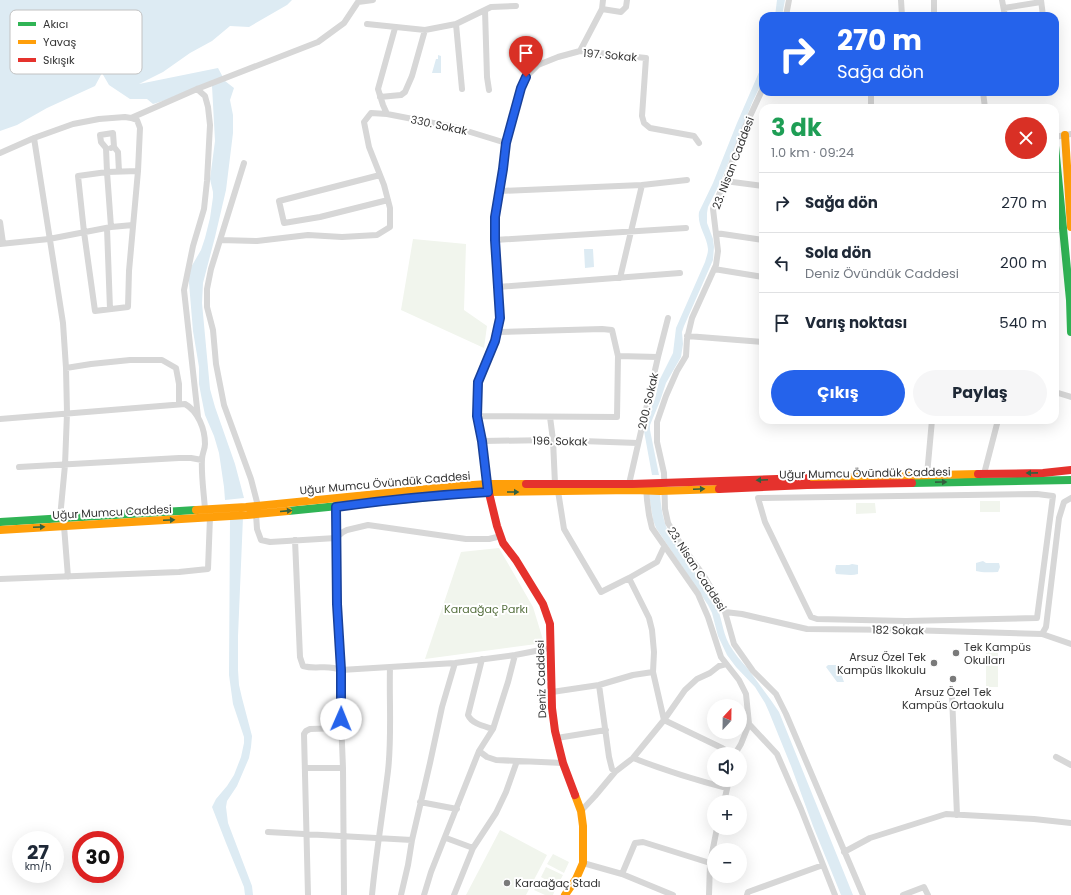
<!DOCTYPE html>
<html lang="tr">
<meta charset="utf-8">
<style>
body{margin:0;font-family:Poppins,sans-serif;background:#f6f6f7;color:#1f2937;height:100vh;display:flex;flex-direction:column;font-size:15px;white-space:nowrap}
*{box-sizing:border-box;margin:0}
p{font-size:13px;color:#747a83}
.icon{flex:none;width:22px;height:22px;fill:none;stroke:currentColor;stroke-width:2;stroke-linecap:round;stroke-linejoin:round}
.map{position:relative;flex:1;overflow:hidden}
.side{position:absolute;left:759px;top:104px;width:300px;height:320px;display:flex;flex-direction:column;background:#fff;border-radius:12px;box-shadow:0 4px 16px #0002}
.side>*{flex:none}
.guide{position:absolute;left:759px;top:12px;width:300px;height:84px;border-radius:12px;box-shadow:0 4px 16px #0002;background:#2563eb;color:#fff;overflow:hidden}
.needle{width:26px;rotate:22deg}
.tools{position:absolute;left:707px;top:699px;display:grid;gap:8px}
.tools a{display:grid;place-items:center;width:40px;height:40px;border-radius:50%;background:#fff;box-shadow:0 4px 16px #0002;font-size:20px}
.speed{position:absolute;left:12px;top:831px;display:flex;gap:8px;font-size:20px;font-weight:700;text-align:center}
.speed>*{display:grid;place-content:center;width:52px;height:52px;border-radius:50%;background:#fff;box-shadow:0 4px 16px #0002;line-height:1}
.speed small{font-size:10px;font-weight:400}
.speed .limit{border:6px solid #d22;background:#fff;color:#111}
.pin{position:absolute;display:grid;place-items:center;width:34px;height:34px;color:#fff;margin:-41px -17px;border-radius:50% 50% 50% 0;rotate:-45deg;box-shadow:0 0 4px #0007}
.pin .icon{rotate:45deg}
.me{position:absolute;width:44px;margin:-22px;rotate:1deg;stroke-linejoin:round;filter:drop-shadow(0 0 3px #0008)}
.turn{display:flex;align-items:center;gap:14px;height:84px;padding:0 12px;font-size:18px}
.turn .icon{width:52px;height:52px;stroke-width:2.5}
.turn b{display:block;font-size:28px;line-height:34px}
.round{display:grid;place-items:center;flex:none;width:42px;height:42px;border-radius:21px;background:#f6f6f7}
.summary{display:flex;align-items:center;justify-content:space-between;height:68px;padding:0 12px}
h1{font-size:24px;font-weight:700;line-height:30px;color:#1e9e55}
.primary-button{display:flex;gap:8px;margin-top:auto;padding:8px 12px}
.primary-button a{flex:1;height:46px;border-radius:24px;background:#2563eb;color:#fff;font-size:16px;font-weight:700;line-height:46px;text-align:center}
.primary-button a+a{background:#f6f6f7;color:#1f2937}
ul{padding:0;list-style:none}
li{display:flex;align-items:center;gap:12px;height:60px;padding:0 12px;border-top:1px solid #e0e1e3}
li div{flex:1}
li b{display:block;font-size:15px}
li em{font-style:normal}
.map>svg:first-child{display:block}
.green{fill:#f1f5ed}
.water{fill:#ddebf3}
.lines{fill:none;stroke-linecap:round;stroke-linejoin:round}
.street{stroke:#d7d7d7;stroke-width:6}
.fast{stroke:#30b455;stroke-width:8}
.slow{stroke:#ff9f0a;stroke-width:8}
.jam{stroke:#e5322d;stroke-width:8}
.oneway{fill:#32603f}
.route-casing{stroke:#184099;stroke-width:10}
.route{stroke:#2563eb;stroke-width:7}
.poi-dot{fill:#7a7a7a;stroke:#fff;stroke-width:1.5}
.labels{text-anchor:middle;stroke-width:4;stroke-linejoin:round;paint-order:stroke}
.street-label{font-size:11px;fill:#333;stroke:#fff}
.park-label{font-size:11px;fill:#56703f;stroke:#fff}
.poi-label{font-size:11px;fill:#333;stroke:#fff;text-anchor:start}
.key{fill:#fff;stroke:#c2c2c2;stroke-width:1}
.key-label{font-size:11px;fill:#333}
</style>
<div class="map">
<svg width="1071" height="895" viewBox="0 0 1071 895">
<rect width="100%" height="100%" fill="#fff"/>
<path class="green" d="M413,239L466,244L464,310L487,326L484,348L401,310Z
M980,501H1000V512H980Z
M856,503H875L876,513L856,514Z
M499,548L533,607L544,643L425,659L461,552Z
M986,644H998V687H986Z
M500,830L547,855L526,895H466Z
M553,854L569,862L564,873L547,864Z
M546,867L563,875L557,886L541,877Z
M540,879L556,887L553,895H545L534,890Z"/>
<path class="water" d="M0,0H292L287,5L249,27L230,26L212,41L190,53L163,72L139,84L218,68L225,81L234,88L230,100L233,115V133L226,190L215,237L203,283L202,303L210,389L215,407L235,464L244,498L225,500L224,487L219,453L214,436L205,415L201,395L199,384V367L193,331L189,283L188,276L190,269L201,250L205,238L210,218L213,197V192L210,179L215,141L212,86L153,104L147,99H130L109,85L102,73L95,86L47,108L17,125L0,131Z
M777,0H785L782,16H775Z
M438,55L441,56V73H432L436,59H438Z
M763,63V80L752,103L721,181L708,207L707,213V223L713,239L714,247L713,260L684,326L682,332L683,344L681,357L666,383L660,401L650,425V430L659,475H652L644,431L646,420L655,399L659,381L673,353L676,328L705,262C706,258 708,254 708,249C707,236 697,226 699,212L713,183L737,123Z
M584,249H593L594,267L585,268Z
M649,494H660C661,508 663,521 669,533L715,603C722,616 722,631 729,644C734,653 741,661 748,669C758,683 769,697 779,712L853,895H841L813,826L791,766L769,712L765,703L755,687L736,667L727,655L718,636L712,613L708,605L656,528L653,520Z
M243,517L238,636V670L239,685L242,698L252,736L251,747L249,758L237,786L227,801L226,807L228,823L252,886L253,895H245L244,887L226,843L212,807L216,799L227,786L234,775L241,757L244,743V737L233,704L229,675L230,518Z
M983,561L986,563H999L1000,567L998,572C991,572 983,573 976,571V563Z
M852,564L858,565V574C851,576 843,574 836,574L835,570L836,565H849Z
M828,665H838L844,682H837L826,667Z"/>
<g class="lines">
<path class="street" d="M901,0L902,16
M934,0V16
M1002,0L1005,16
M1041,0L1043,16
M1004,8L1041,2
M602,9L621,12L626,7L627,0
M485,10L487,77L489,90
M786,16L789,0
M367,24L425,30L456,24L491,7L516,6
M456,24L462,89
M580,51L602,9L603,0
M763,88L745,127L725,181L713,209L718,251L716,265L692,318L687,339L686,356L677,371L666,396L657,422V442L664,473L665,509L668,523L682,546L704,576L725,612L734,644L753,671L776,694L786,714L863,895
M197,89L205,96L208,107L210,125L207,181L204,209L193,246L184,290L198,417
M983,92L985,108
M380,97L401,95L405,92L412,76L425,30
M871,108V94L874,92
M387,114L383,105L378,89L395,28
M131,118L197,89L318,42L344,23L358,2L373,0
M1055,137L1071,134
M34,138L63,323L66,368L67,413L65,465L60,518
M111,148L114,147L118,152L119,172
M0,153L34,138L73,124L99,119L125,117L131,118L137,120L140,128L138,171L129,271L128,307L95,311L84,232L78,176L107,172L138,171
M244,163L211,269L207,289V307L213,330L216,364L224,405L251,479L258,506
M380,175L279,201L284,223L320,217L388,200
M725,181L763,186
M500,191L642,185L687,180
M0,222L3,243
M111,227L107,172L106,148L101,142L100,135L113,133L114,147
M107,228L110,309
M716,233L763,240
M220,240L257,241L308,235L342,237L377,235L390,227V208L384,185L369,147L364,122L371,113L387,114L454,127L506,143
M495,240L686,228
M0,244L49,239L111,227L133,225
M714,269L763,277
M620,278L642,185
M498,287L680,273
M687,336L763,342
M618,356L658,357
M66,368L91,364L130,360H162L176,368L179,384V404
M1055,392L1071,397
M477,416L617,417L618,356L612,330L602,329L497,332
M550,417L553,440L555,484
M0,419L185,404C198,411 205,429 205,444C205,449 202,454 202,459C201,476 204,493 205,510
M482,441L553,440L638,443
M19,467L179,458H191L202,460
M984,474L998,420
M927,475L932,420
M488,484L482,441L477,416L478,382L495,341L500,317L495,240V217L503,169L506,143L521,87L526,77L538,65L558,57L580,51L646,58L642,116L644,123L650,128L694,136L699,143
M629,484L658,357L668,318
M646,486L647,500L649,515L652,528L698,594L708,617L721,657L739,680L746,694L749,724L741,744L735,754
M558,491L564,529L601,592L629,578L657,562L664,547
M336,507L337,604L341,670V719L343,768L344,895
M256,514L257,529L261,540L270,542L336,538L343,532L347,530L368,525L466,539H489L501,536
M64,526L68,577
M295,540L300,657L303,666C317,670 327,664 341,670L455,663L515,655L551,648
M629,578L649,618L652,630L654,652L653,672L664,720L722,748L732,754
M0,579L179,572L208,569L210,517
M725,612L742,614L807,629L906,630L1042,634L1071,644
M906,621L1037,618L1053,496L1037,494L758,498L765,522L811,617L817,619L906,621V630
M1042,634L1046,627L1059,518L1064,502L1071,498
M482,659L468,715C472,724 484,726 493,729
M599,685L609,757L612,769L615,772
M552,692L599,685L633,675L653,672
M952,696L957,815
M749,724L777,754L801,809L835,895
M557,738L606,730
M479,751L487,757L496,760L563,763
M1056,757L1071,765
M633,758C664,770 695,780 727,788
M305,768H343
M420,802L457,809
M724,802L729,780
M581,811L595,796L615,772L633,758L664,720L685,690L697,679L710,673L719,666L726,664
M268,832L412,840
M446,838L473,848
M844,852L870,838L946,814L1034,819L1071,823
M583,863L622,874L673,895
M622,874L635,843L643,842L710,863
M308,895L304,734L306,731L310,729L341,728
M372,895C376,853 383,812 388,771C392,736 389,701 390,667
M401,895L408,865L412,840L430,763L442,707L455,663
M424,895L431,872L479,751L493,729L508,682L515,655
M454,895L473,848L496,813L506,792L517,761
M709,895L710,863L717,828
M747,895L748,892L823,865
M903,895L924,887L928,895"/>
<path class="fast" d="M1055,146L1070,300L1071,332
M912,483L1071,480
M288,511L448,495
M0,522L196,510"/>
<path class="slow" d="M1065,135L1071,227
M807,478L978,474
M448,495L488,492L634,490L660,491L719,489
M196,510L246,507L458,486L488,484H526
M0,530L247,515L288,511
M565,895L576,879L583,863V826L581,811L575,795"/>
<path class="jam" d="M978,474L1043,473L1071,470
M526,484H632L807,478
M488,489L497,526L503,543L516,560L543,604L550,624L552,708L555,731L563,763L575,795
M719,489L807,485L912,483"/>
</g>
<defs><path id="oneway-solid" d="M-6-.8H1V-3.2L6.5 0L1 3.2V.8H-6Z"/></defs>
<g class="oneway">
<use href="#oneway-solid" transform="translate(1032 473) rotate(179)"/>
<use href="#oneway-solid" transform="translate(762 480) rotate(178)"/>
<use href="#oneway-solid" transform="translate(941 482) rotate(-1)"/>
<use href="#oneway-solid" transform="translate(699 489) rotate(-2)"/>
<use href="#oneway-solid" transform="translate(513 492)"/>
<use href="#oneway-solid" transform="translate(286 511) rotate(-5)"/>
<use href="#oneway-solid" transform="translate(169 520) rotate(-3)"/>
<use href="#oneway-solid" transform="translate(39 527) rotate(-3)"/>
</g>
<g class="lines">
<g class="route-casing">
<path id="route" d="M341,719V670L337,604L336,507C386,500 437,495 488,492L482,441L477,416L478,382L495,341L500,318L495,240V217L503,169L506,143L521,88L526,77"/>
</g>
<use href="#route" class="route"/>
</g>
<g class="poi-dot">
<circle cx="956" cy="653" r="4"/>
<circle cx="934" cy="663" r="4"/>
<circle cx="953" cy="679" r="4"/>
<circle cx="507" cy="883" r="4"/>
</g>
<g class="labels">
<g class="street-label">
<text transform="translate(610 55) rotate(5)" y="4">197. Sokak</text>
<text transform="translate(439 125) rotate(12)" y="4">330. Sokak</text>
<text transform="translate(733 163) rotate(-69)" y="4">23. Nisan Caddesi</text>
<text transform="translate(648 401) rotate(-77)" y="4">200. Sokak</text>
<text transform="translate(560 441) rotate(1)" y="4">196. Sokak</text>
<text transform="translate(865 473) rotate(-1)" y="4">Uğur Mumcu Övündük Caddesi</text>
<text transform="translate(385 483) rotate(-5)" y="4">Uğur Mumcu Övündük Caddesi</text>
<text transform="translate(112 512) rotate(-3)" y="4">Uğur Mumcu Caddesi</text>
<text transform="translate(697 569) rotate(57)" y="4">23. Nisan Caddesi</text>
<text transform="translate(898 630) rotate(1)" y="4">182 Sokak</text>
<text transform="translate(541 679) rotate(-92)" y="4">Deniz Caddesi</text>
</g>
<g class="park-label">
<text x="486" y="613">Karaağaç Parkı</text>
</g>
<g class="poi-label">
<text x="964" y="651">Tek Kampüs<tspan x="964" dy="13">Okulları</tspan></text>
<text x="926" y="661" text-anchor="end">Arsuz Özel Tek<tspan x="926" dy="13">Kampüs İlkokulu</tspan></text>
<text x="953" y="696" text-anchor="middle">Arsuz Özel Tek<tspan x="953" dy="13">Kampüs Ortaokulu</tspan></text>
<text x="515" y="887">Karaağaç Stadı</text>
</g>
</g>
<rect x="10" y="10" width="132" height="64" rx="6" class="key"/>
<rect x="18" y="22" width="18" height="4" fill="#30b455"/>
<rect x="18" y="40" width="18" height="4" fill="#ff9f0a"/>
<rect x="18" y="58" width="18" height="4" fill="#e5322d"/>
<g class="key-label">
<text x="43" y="28">Akıcı</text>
<text x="43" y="46">Yavaş</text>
<text x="43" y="64">Sıkışık</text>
</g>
</svg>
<div class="tools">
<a><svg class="needle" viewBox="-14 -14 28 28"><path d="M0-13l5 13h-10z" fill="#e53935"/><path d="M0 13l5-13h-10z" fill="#747a83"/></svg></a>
<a><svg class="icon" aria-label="sound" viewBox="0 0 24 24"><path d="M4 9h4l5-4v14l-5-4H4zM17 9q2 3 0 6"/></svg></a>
<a>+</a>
<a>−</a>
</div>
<div class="speed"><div>27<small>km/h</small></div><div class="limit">30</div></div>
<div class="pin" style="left:526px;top:77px;background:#d93025"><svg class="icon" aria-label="arrive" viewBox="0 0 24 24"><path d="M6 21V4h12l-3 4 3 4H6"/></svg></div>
<svg class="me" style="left:341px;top:719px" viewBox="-20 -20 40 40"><circle r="19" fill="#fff"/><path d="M0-13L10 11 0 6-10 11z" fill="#2563eb"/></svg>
<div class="guide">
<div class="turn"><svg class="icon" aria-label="right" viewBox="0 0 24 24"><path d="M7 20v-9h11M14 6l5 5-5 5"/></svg><div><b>270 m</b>Sağa dön</div></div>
</div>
<section class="side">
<div class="summary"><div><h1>3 dk</h1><p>1.0 km · 09:24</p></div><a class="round" style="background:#d93025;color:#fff"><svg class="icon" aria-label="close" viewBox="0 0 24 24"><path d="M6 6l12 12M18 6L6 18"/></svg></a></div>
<ul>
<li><svg class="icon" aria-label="right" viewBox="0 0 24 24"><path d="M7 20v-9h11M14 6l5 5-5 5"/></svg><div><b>Sağa dön</b></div><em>270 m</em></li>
<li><svg class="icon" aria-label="left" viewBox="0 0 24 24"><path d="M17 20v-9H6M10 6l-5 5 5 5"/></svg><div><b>Sola dön</b><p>Deniz Övündük Caddesi</p></div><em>200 m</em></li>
<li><svg class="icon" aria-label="arrive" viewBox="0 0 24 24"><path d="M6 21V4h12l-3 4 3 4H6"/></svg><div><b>Varış noktası</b></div><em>540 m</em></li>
</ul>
<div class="primary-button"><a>Çıkış</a><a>Paylaş</a></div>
</section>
</div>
